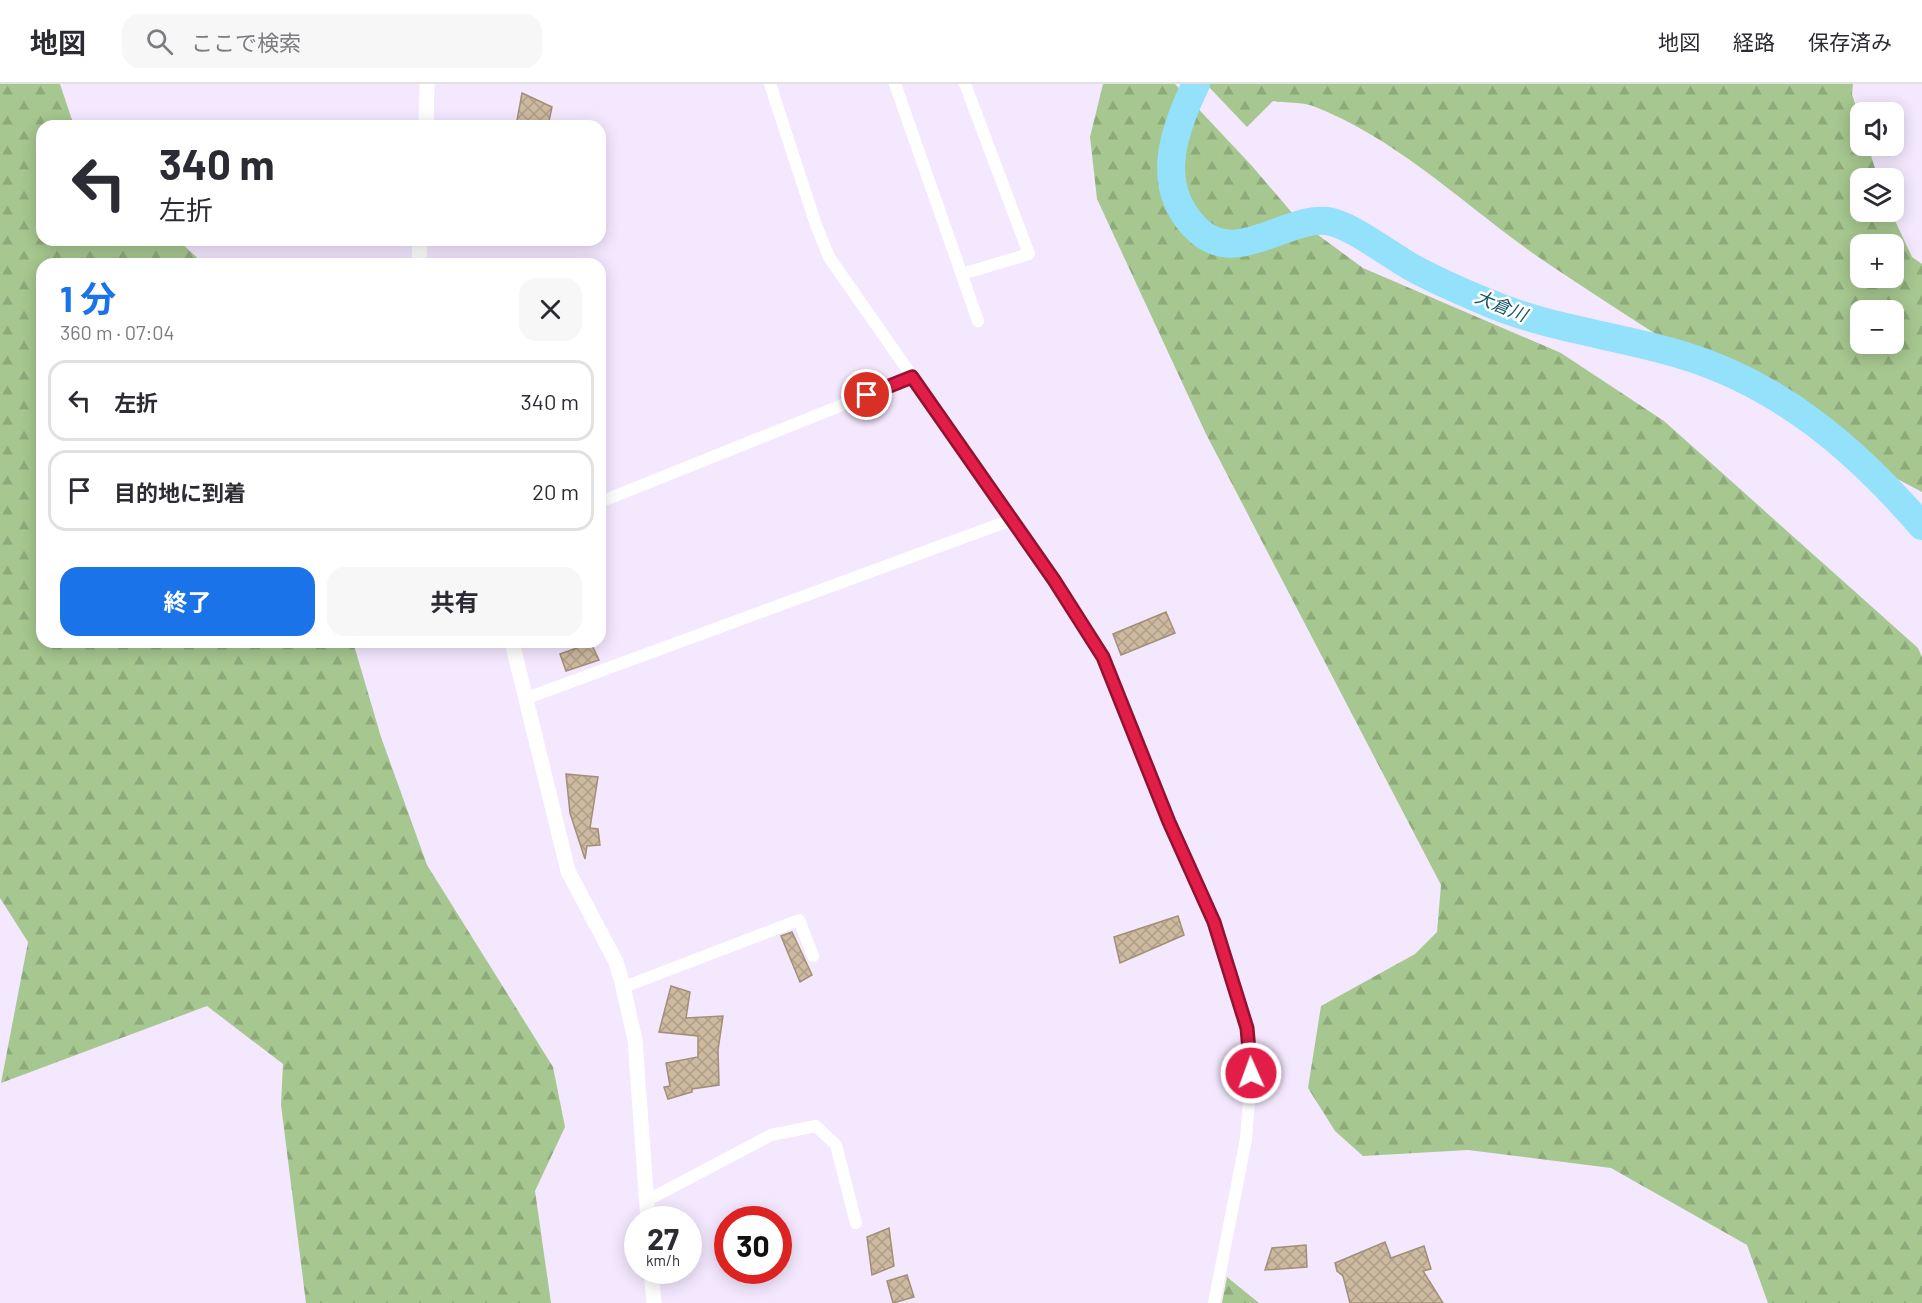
<!DOCTYPE html>
<html lang="ja">
<meta charset="utf-8">
<style>
body{margin:0;font-family:Barlow,"Noto Sans JP",sans-serif;background:#f7f7f7;color:#2b2b33;height:100vh;display:flex;flex-direction:column;font-size:22px;white-space:nowrap}
*{box-sizing:border-box;margin:0}
p{font-size:20px;color:#7c7c81}
.icon{flex:none;width:33px;height:33px;fill:none;stroke:currentColor;stroke-width:2;stroke-linecap:round;stroke-linejoin:round}
.map{position:relative;flex:1;overflow:hidden}
.side{position:absolute;left:36px;top:174px;width:570px;height:390px;display:flex;flex-direction:column;background:#fff;border-radius:18px;box-shadow:0 3px 15px #0003}
.side>*{flex:none}
.banner{position:absolute;left:36px;top:36px;width:570px;height:126px;border-radius:18px;box-shadow:0 3px 15px #0003;background:#fff;color:#2b2b33;overflow:hidden}
.fabs{position:absolute;left:1850px;top:18px;display:grid;gap:12px}
.fabs a{display:grid;place-items:center;width:54px;height:54px;border-radius:12px;background:#fff;box-shadow:0 3px 15px #0003;font-size:30px}
.speed{position:absolute;left:624px;top:1122px;display:flex;gap:12px;font-size:30px;font-weight:700;text-align:center}
.speed>*{display:grid;place-content:center;width:78px;height:78px;border-radius:50%;background:#fff;box-shadow:0 3px 15px #0003;line-height:1}
.speed small{font-size:15px;font-weight:400}
.speed .limit{border:9px solid #d22;background:#fff;color:#111}
.pin{position:absolute;display:grid;place-items:center;width:51px;height:51px;color:#fff;margin:-26px;border:3px solid #fff;border-radius:50%;box-shadow:0 2px 6px #0007}
.me{position:absolute;width:66px;margin:-33px;rotate:358deg;stroke-linejoin:round;filter:drop-shadow(0 0 4px #0008)}
.turn{display:flex;align-items:center;gap:21px;height:126px;padding:0 24px;font-size:27px}
.turn .icon{width:78px;height:78px;stroke-width:2.5}
.turn b{display:block;font-size:42px;line-height:51px}
.round{display:grid;place-items:center;flex:none;width:63px;height:63px;border-radius:18px;background:#f7f7f7}
.headline{display:flex;align-items:center;justify-content:space-between;height:102px;padding:0 24px}
h1{font-size:36px;font-weight:700;line-height:45px;color:#1a73e8}
.button{display:flex;gap:12px;margin-top:auto;padding:12px 24px}
.button a{flex:1;height:69px;border-radius:18px;background:#1a73e8;color:#fff;font-size:24px;font-weight:700;line-height:69px;text-align:center}
.button a+a{background:#f7f7f7;color:#2b2b33}
ul{padding:0;list-style:none}
li{display:flex;align-items:center;gap:18px;height:81px;margin:0 12px 9px;padding:0 12px;border:3px solid #e1e1e2;border-radius:18px}
li div{flex:1}
li b{display:block;font-size:22px}
li em{font-style:normal}
header{display:flex;align-items:center;gap:36px;box-sizing:border-box;height:84px;padding:0 30px;background:#fff;border-bottom:2px solid #e1e1e2}
header strong{font-size:28px}
nav{display:flex;gap:33px;margin-inline-start:auto;font-size:21px}
.search{width:420px;height:54px;background:#f7f7f7;display:flex;align-items:center;gap:15px;box-sizing:border-box;padding:0 21px;border-radius:18px;color:#7c7c81;font-size:22px}
.map>svg:first-child{display:block}
.forest{fill:url(#forest-firs);fill-rule:evenodd}
.lines{fill:none;stroke-linecap:round;stroke-linejoin:round}
.river{stroke:#93e1fb;stroke-width:28}
.building{fill:url(#building-cross-hatch);stroke:#a18f76;stroke-width:1.5}
.minor{stroke:#fff;stroke-width:12}
.tertiary{stroke:#fff;stroke-width:15}
.route-casing{stroke:#92132f;stroke-width:15}
.route{stroke:#e11d48;stroke-width:10}
.labels{text-anchor:middle;stroke-width:5;stroke-linejoin:round;paint-order:stroke}
.water-label{font-size:18px;font-style:italic;fill:#175769;stroke:#fff}
</style>
<header>
<strong>地図</strong>
<div class="search"><svg class="icon" aria-label="search" viewBox="0 0 24 24"><circle cx="10" cy="10" r="6"/><path d="M15 15l6 6"/></svg>ここで検索</div>
<nav><a>地図</a><a>経路</a><a>保存済み</a></nav>
</header>
<div class="map">
<svg width="1922" height="1219" viewBox="0 0 1922 1219">
<defs>
<pattern id="forest-firs" width="22" height="20" patternUnits="userSpaceOnUse" patternTransform="scale(1.5)"><rect width="22" height="20" fill="#a6c78f"/><path d="M5 1l3.5 6h-7zM16 11l3.5 6h-7z" fill="#8eaa7b"/></pattern>
<pattern id="building-cross-hatch" width="8" height="8" patternUnits="userSpaceOnUse" patternTransform="scale(1.5)"><rect width="8" height="8" fill="#ccb99f"/><path d="M0 0l8 8M0 8l8-8" fill="none" stroke="#ae9e88"/></pattern>
</defs>
<rect width="100%" height="100%" fill="#f4e8ff"/>
<path class="forest" d="M0,0H60L74,42H42V156H178L204,180H42V558H353L381,653L427,781L553,983L565,1043L535,1107L551,1219H306L281,1021L283,980L207,922L1,999L28,858L0,814Z
M1103,0H1175L1252,82L1299,137L1363,184L1561,269L1664,337L1918,564L1922,573V1219H1768L1747,1161L1611,1084L1468,1066L1363,1072L1335,1047L1308,1004L1321,922L1415,870L1437,848L1441,801L1206,350L1097,115L1090,53Z
M1206,0H1853L1852,10L1860,36V62H1868L1878,94H1860V128H1891L1912,173L1922,180V408C1794,341 1671,261 1550,181C1472,129 1403,57 1313,22C1302,18 1286,19 1273,17L1247,43ZM1860,160H1893V194H1860ZM1860,226H1893V260H1860Z
M1227,1193L1259,1219H1222Z"/>
<g class="lines">
<path class="river" d="M1196,0C1172,49 1153,106 1200,148C1238,181 1286,133 1327,137C1350,140 1391,172 1413,184C1435,196 1460,207 1484,217C1548,245 1616,251 1682,271C1781,301 1855,365 1922,442"/>
</g>
<path class="building" d="M522,9L552,23L548,42H516Z
M1166,528L1175,549L1121,571L1113,550Z
M591,559L599,576L566,587L560,570Z
M566,690L598,693L590,744L598,745L600,761L587,762L585,775L570,729Z
M1178,832L1184,851L1120,879L1114,853Z
M792,848L812,891L800,898L781,852Z
M671,902L690,908L686,934L723,932L718,966L719,1001L692,1005V1008L668,1015L664,1003L670,1002L666,979L698,973V952L659,948Z
M889,1144L894,1182L872,1191L867,1153Z
M1385,1158L1391,1174L1424,1162L1431,1185L1423,1187L1443,1219H1350L1343,1192L1337,1187L1335,1179Z
M1306,1161L1307,1183L1265,1186L1272,1164Z
M907,1191L914,1213L893,1219L887,1197Z"/>
<g class="lines">
<path class="minor" d="M770,0L816,141L829,173L1054,496L1103,573L1169,738L1214,838L1247,944L1251,989L1246,1055L1214,1219
M895,0L978,237
M962,190L1029,170L965,0
M600,418L912,293
M527,614L1011,436
M624,903L799,836L813,872
M646,1117L771,1051L816,1042L836,1061L856,1139"/>
<path class="tertiary" d="M426,42L427,0
M419,180L420,156
M512,558L568,787L616,878L622,898L635,956L648,1136
M651,1186L654,1219"/>
</g>
<g class="lines">
<g class="route-casing">
<path id="route" d="M867,311L912,293L1054,496L1103,573L1169,738L1214,838L1247,944L1251,989"/>
</g>
<use href="#route" class="route"/>
</g>
<g class="labels">
<g class="water-label">
<text transform="translate(1501 222) rotate(22)" y="6">大倉川</text>
</g>
</g>
</svg>
<div class="fabs">
<a><svg class="icon" aria-label="sound" viewBox="0 0 24 24"><path d="M4 9h4l5-4v14l-5-4H4zM17 9q2 3 0 6"/></svg></a>
<a><svg class="icon" aria-label="layers" viewBox="0 0 24 24"><path d="M12 4l9 5-9 5-9-5zM3 14l9 5 9-5"/></svg></a>
<a>+</a>
<a>−</a>
</div>
<div class="speed"><div>27<small>km/h</small></div><div class="limit">30</div></div>
<div class="pin" style="left:867px;top:311px;background:#d93025"><svg class="icon" aria-label="arrive" viewBox="0 0 24 24"><path d="M6 21V4h12l-3 4 3 4H6"/></svg></div>
<svg class="me" style="left:1251px;top:989px" viewBox="-20 -20 40 40"><circle r="17" fill="#e11d48" stroke="#fff" stroke-width="3"/><path d="M0-11L8 9 0 5-8 9z" fill="#fff"/></svg>
<div class="banner">
<div class="turn"><svg class="icon" aria-label="left" viewBox="0 0 24 24"><path d="M17 20v-9H6M10 6l-5 5 5 5"/></svg><div><b>340 m</b>左折</div></div>
</div>
<section class="side">
<div class="headline"><div><h1>1 分</h1><p>360 m · 07:04</p></div><a class="round"><svg class="icon" aria-label="close" viewBox="0 0 24 24"><path d="M6 6l12 12M18 6L6 18"/></svg></a></div>
<ul>
<li><svg class="icon" aria-label="left" viewBox="0 0 24 24"><path d="M17 20v-9H6M10 6l-5 5 5 5"/></svg><div><b>左折</b></div><em>340 m</em></li>
<li><svg class="icon" aria-label="arrive" viewBox="0 0 24 24"><path d="M6 21V4h12l-3 4 3 4H6"/></svg><div><b>目的地に到着</b></div><em>20 m</em></li>
</ul>
<div class="button"><a>終了</a><a>共有</a></div>
</section>
</div>
